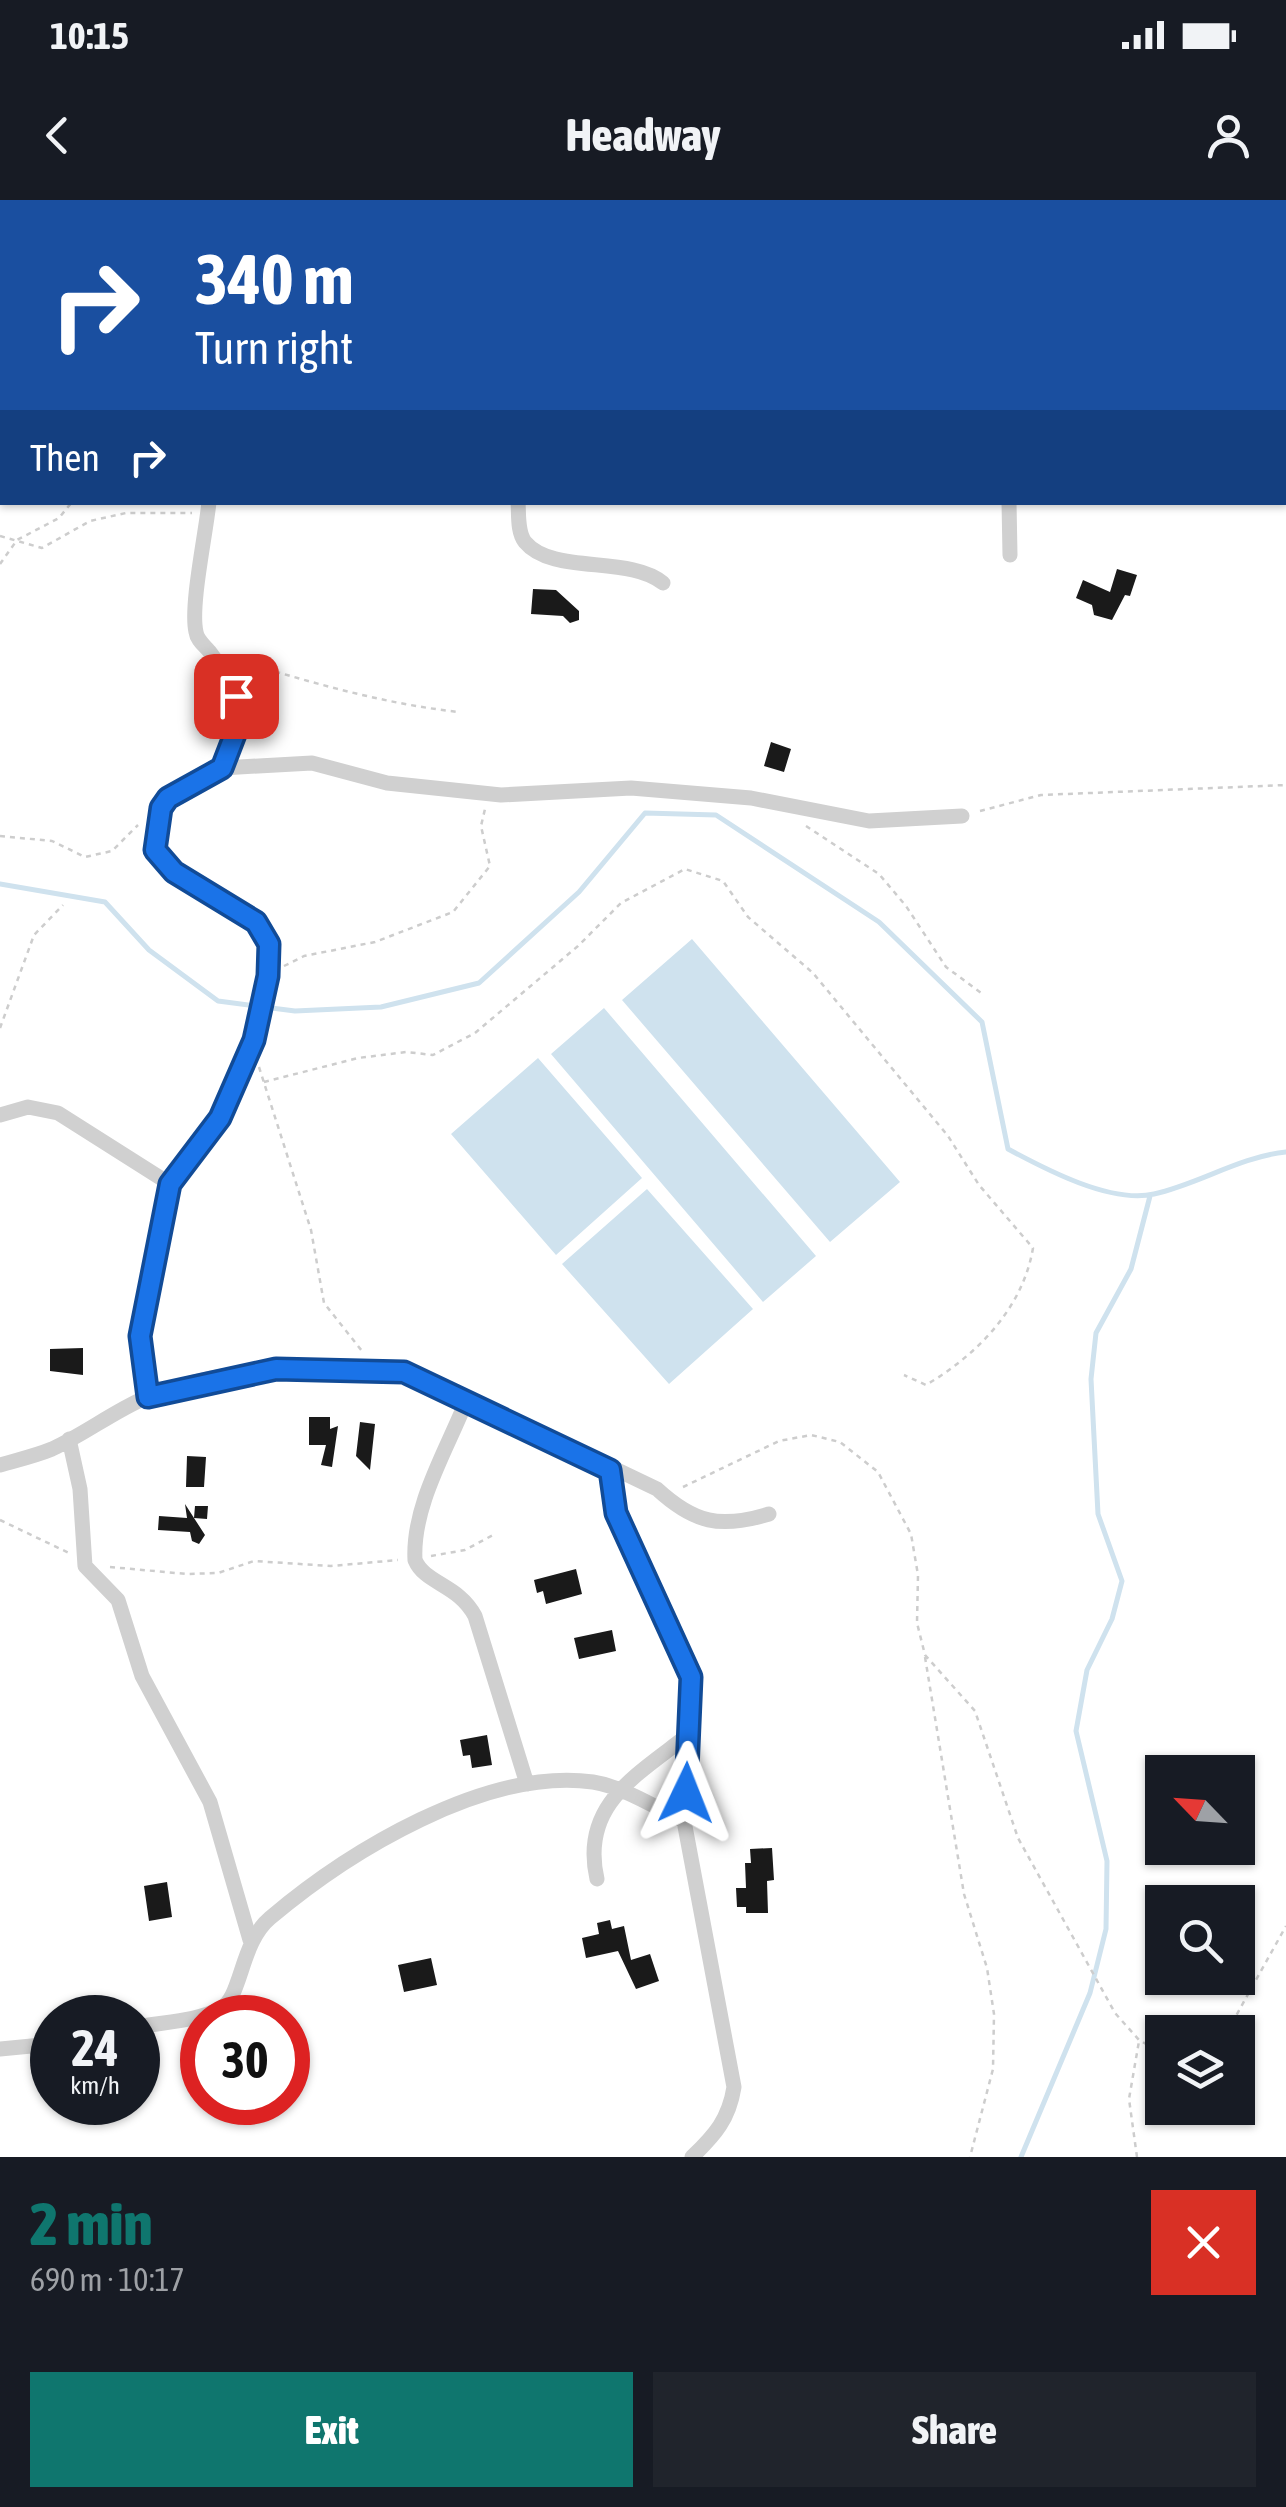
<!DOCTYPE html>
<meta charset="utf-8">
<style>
body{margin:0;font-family:"Asap Condensed",sans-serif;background:#20242c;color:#f1f3f6;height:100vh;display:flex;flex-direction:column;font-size:38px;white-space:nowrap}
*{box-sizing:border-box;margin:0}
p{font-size:32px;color:#9ea1a6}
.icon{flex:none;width:55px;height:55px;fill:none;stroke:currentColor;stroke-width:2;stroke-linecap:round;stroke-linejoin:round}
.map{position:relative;height:1957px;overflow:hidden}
.drawer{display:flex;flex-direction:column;background:#171b24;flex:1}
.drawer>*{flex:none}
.banner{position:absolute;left:0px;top:0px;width:1288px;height:305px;box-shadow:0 2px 8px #0004;background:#1a4fa0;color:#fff;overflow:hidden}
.needle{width:65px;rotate:295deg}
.controls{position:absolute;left:1145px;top:1555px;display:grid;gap:20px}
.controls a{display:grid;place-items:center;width:110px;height:110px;border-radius:0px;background:#171b24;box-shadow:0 2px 8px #0004;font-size:50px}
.speed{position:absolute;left:30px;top:1795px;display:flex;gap:20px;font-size:50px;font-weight:700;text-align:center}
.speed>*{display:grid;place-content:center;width:130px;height:130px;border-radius:50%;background:#171b24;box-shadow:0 2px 8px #0004;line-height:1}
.speed small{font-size:25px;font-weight:400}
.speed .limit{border:15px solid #d22;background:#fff;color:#111}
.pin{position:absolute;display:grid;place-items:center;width:85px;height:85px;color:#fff;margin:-42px;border-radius:20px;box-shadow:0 5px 15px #0006}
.me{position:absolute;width:110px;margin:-55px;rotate:2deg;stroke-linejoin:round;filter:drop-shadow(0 0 8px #0008)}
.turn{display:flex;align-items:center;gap:35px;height:210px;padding:0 30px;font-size:45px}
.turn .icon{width:130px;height:130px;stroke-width:2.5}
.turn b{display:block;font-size:70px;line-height:85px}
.then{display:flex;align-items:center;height:95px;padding:0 30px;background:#0003;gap:20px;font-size:38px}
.round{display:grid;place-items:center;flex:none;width:105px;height:105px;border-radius:0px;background:#20242c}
.headline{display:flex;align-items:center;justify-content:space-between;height:170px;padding:0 30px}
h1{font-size:60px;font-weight:800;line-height:75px;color:#0f766e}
.action{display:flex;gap:20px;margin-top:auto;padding:20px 30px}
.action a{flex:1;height:115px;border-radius:0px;background:#0f766e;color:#fff;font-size:40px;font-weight:800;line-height:115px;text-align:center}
.action a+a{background:#20242c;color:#f1f3f6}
.status{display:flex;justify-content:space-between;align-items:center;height:70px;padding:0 50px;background:#171b24;direction:ltr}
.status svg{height:28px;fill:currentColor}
header{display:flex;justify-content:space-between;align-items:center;height:130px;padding:0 30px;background:#171b24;font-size:45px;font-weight:800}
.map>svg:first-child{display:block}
.water{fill:#cfe2ee}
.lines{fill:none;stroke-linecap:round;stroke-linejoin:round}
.stream{stroke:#cfe2ee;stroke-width:5}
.building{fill:#1a1a1a}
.path{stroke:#cdcdcd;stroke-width:2.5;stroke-dasharray:5 5;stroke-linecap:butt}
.street{stroke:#d0d0d0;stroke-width:15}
.route-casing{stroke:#114b97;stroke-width:25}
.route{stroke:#1a73e8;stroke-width:18}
</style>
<div class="status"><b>10:15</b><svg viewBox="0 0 49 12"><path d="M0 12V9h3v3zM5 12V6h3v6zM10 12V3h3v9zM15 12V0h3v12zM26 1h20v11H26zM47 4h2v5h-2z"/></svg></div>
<header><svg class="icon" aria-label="back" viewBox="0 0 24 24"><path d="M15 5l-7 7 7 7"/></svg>Headway<svg class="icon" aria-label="person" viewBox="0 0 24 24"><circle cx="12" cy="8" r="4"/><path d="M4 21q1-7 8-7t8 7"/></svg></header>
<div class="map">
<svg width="1286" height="1957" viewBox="0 0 1286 1957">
<rect width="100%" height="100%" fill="#fff"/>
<path class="water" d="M692,739L900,982L830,1042L622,800Z
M604,808L816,1056L763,1102L551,854Z
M538,858L642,978L556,1055L451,934Z
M647,989L753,1109L669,1184L562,1064Z"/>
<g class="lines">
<path class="stream" d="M0,684L105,702L149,750L218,801L295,811L381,807L479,783L579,692L645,613L716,615L879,722L982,822L1008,949C1045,969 1111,1004 1154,994C1199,984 1239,957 1286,952
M1021,1957L1090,1793L1106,1729L1107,1661L1076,1531L1087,1470L1112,1419L1122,1381L1098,1314L1091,1179L1096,1133L1131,1069L1150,996"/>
</g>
<path class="building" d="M1117,369L1137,375L1130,396L1125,395L1112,420L1094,415L1092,405L1076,398L1083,380L1110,392Z
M533,389L556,390L579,411V420L570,423L563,416L531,414Z
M771,542L791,549L784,572L764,566Z
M83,1148V1175L50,1171V1149Z
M309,1217H330V1229L338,1226L332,1267L321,1265L326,1245H309Z
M360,1222L375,1224L370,1270L356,1256Z
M187,1256L206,1257L204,1287H186Z
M185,1304L194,1318L195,1306H208L207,1319L194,1318L205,1335L199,1344L192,1341L190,1332L158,1330L159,1316L187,1318Z
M576,1369L582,1394L546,1404L543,1391L537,1393L534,1380Z
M612,1430L616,1451L579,1459L574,1438Z
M487,1535L492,1565L472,1568L470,1555L463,1556L460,1540Z
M772,1648L774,1680L767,1681L768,1713H746V1707H737L736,1688H746L745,1663H751L750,1649Z
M167,1682L172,1717L149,1721L144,1686Z
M610,1720L612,1729L624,1726L631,1760L650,1754L659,1781L636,1789L618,1751L586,1758L582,1738L599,1734L597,1723Z
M431,1758L437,1785L404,1792L398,1765Z"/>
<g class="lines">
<path class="path" d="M743,0L746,2
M0,336L42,348L90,321L126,313H192
M0,364L17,340L59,318L72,302
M237,460C309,482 384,504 459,512
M980,611L1041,595L1286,585
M806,626L879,674L906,706L946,767L984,795
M0,636L52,641L85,657L112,651L138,625
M284,766L304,756L375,742L453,712L490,666L481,626L485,609
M0,828L34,735L63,705
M259,867L311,1030L324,1103L362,1151
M264,882L358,858L406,852L433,855L475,833L578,746L621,703L685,669L723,681L748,717L813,773L948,936L979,985L1033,1048C1023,1108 977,1155 926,1185L904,1175
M683,1287L779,1241L811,1235L840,1242L878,1272L911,1334L918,1375L917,1423L925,1455L975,1511L1018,1638L1115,1813L1139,1840L1162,1853
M0,1320L69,1353
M431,1356L465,1350L495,1334
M110,1367L187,1374L218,1373L254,1361L331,1366L398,1360
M925,1457L964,1694L987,1768L994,1814L993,1869L970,1957
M1227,1832L1286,1726
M1137,1957L1129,1899L1139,1841"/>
<path class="street" d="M183,0V2
M1016,0L1017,2
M417,2L418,0
M518,302C519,314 517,332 525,342C552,375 629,355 663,383
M1009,302L1010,355
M222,568L312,563L387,583L501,595L631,588L751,598L869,621L962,616
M0,915L28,907L58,913L170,984
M148,1197L139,1136L170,984L214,929L254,840L270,750L257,722L174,672L155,650C147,578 217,599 234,542C245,506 231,479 209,451C204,445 197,440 196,432C190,406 206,333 209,302
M467,1199C448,1248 412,1305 415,1360C425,1384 458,1384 475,1416L527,1584
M69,1239L80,1289L85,1366L118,1400L142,1476L210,1602L250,1740
M0,1265C17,1260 35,1256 52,1249C85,1234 114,1211 147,1197C219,1167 356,1154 429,1180L657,1289C694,1323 720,1329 769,1314
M610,1270L616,1313L691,1477L684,1621L734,1887C729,1919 715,1935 692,1957
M597,1679C580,1605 637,1575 688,1535
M138,1827C163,1822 197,1821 220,1809C242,1798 240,1743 270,1718C348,1652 486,1567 593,1582C624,1587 656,1608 684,1621
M0,1849L52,1844"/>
</g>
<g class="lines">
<g class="route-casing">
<path id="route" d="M236,496L237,529L222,568L168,598L161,608L155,650L174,672L256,722L269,744L268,776L254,840L220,918L170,984L140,1136L148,1197L276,1169L404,1172L610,1270L616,1313L691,1477L686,1593"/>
</g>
<use href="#route" class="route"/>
</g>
</svg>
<div class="controls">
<a><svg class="needle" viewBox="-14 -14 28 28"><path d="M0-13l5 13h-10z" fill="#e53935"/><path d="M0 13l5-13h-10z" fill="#9ea1a6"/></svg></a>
<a><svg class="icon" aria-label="search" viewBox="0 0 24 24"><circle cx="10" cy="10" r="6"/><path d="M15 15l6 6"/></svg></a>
<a><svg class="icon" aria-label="layers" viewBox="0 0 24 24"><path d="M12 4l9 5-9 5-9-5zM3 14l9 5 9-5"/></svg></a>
</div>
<div class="speed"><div>24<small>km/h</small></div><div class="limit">30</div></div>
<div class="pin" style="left:236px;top:496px;background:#d93025"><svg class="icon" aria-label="arrive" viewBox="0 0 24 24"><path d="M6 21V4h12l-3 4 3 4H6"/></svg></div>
<svg class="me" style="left:686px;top:1593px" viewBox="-20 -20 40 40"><path d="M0-17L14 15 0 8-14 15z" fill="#1a73e8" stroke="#fff" stroke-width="4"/></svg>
<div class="banner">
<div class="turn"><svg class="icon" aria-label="right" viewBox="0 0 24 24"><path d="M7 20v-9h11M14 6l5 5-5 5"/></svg><div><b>340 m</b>Turn right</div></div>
<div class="then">Then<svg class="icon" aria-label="right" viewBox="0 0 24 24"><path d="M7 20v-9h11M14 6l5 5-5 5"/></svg></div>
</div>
</div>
<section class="drawer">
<div class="headline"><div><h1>2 min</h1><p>690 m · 10:17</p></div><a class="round" style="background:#d93025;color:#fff"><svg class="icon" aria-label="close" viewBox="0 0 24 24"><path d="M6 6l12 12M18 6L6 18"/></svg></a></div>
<div class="action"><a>Exit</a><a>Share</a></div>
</section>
